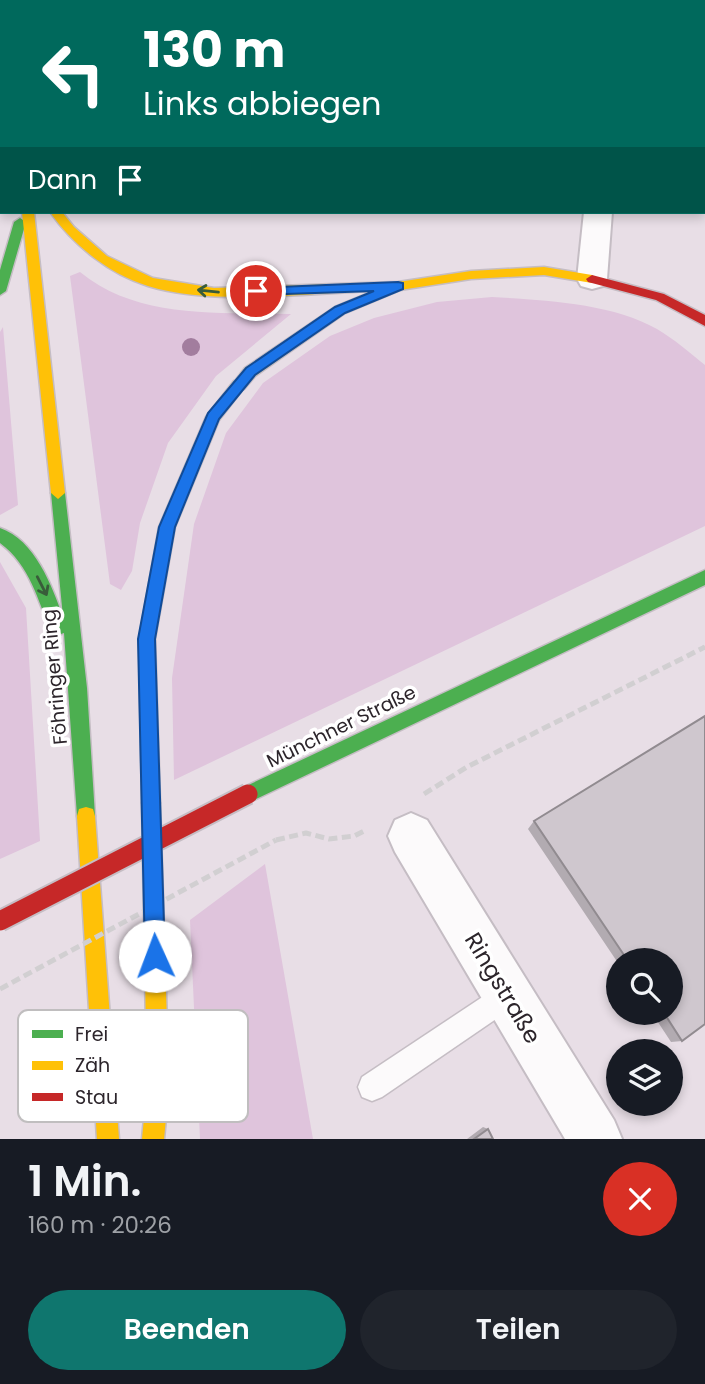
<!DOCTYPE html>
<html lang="de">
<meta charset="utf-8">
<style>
body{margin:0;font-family:Poppins,sans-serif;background:#20242c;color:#f1f3f6;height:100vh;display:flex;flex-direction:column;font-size:26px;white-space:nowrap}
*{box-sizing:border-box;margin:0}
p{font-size:23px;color:#9ea1a6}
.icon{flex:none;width:38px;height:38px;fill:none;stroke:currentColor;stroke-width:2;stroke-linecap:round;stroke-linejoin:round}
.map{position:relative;height:1139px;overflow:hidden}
.panel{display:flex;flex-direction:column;background:#171b24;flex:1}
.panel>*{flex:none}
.guide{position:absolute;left:0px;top:0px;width:705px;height:214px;box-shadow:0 4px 10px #0003;background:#00695c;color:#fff;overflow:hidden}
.buttons{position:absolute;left:606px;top:948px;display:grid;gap:14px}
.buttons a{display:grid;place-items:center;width:77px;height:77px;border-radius:50%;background:#171b24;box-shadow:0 4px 10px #0003;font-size:35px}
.pin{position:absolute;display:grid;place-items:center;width:60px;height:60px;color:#fff;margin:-30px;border:4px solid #fff;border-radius:50%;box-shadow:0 2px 7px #0007}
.me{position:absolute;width:77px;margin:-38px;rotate:358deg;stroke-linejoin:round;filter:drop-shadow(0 0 5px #0008)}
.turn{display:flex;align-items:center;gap:24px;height:147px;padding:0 28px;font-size:32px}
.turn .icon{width:91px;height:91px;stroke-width:2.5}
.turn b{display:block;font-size:49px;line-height:60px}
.then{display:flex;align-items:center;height:66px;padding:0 28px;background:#0003;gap:14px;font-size:26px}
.round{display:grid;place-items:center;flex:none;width:74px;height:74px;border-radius:37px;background:#20242c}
.overview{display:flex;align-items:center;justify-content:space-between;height:119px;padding:0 28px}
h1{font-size:42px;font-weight:600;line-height:52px}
.button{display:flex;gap:14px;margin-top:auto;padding:14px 28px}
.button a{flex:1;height:80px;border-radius:42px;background:#0f766e;color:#fff;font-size:28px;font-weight:600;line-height:80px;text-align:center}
.button a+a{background:#20242c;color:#f1f3f6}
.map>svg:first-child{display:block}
.green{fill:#dfc4dc}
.water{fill:#7fb6c0}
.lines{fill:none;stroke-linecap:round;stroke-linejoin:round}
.lane-casing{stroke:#c5bdc4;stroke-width:3}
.street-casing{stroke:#c5bdc4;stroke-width:4}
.fast-casing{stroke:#c5bdc4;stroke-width:3}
.slow-casing{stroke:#c5bdc4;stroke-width:3}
.jam-casing{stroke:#c5bdc4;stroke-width:3}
.path-far2{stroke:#d1cfd1;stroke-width:2.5;stroke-dasharray:5 2.5;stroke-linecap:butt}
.path-far1{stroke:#d1cfd1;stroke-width:4.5;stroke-dasharray:6 3.5;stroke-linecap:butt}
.path{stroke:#d1cfd1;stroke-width:5;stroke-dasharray:9 4.5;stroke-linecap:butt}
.lane{fill:#fcfafb;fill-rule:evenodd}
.street{fill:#fcfafb;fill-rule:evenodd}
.fast{fill:#4caf50;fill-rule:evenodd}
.slow{fill:#ffc107;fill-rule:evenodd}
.jam{fill:#c62828;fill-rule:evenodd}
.rail-casing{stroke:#c9c7c9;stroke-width:5}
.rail{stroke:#fff;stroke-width:3.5;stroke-dasharray:10;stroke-linecap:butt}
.jam-bridge-casing{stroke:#c5bdc4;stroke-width:23;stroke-linecap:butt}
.path-bridge{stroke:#d1cfd1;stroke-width:5;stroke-dasharray:9 4.5;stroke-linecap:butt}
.jam-bridge{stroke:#c62828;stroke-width:19}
.tree{fill:#a27d9e}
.wall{fill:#b2abb1}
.building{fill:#cfc7ce;stroke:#918b90;stroke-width:2}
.oneway{stroke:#395c3a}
.route{fill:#1a73e8;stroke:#114b97;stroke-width:2}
.labels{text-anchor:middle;stroke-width:7;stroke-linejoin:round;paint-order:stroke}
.street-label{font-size:19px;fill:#2c252b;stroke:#fff}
.near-street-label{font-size:23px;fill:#2c252b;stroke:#fff}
.key{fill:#fff;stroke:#c0bebf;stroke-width:2}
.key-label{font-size:19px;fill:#2c252b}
</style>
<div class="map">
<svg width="705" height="1139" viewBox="0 0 705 1139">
<rect width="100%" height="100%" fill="#e8dee6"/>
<path class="green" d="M80,272C138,320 221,312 291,314L216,376L168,443L140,523L132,571L121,590L110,584L70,276Z
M492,297C542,300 612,303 657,329C674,339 690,353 705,365V526L174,780L172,678L194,524L226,433L263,383L330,336L374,318L437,302Z
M3,327L18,505L0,515V332Z
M0,562L26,608L40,841L0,859Z
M265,864L313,1139H200L190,920Z"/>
<path class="water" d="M259,0H644L244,2Z"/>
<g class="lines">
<g class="lane-casing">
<path id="lane" d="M508,980L518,984L522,994L518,1004L382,1097L372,1101L362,1097L358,1087L362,1077Z"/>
</g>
<g class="street-casing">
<path id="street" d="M477,0H499L500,2H477Z
M584,212H612L607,279L603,286L592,289L581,286L577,279Z
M411,813L427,820L614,1120L622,1139H565L395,852L388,836L395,820Z"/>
</g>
<g class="fast-casing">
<path id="fast" d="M20,218L26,222L6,291L0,295V270L14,222Z
M239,380L246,385L219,420L175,527L155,639L160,803L157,809L151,812L145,809L142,803L139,639L159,527L206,417L234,381Z
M58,487L65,493L87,688L95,816L93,823L86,825L79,823L77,816L64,633L58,635L52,633C37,600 31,566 0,543V528C35,540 52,586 63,617L51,493Z
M705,570V585L254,800L248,803L242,800L239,794L242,788Z"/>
</g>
<g class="slow-casing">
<path id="slow" d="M22,212H34L65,493L58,499L51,493Z
M50,212H62L74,227L107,256L153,278L214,288L398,282L471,271L544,267L592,275L598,279L592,283L544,275L471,279L400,290L345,313L255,376L244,389L239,390L232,385L245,368L335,307L374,291C305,293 213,306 148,286C109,274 73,245 50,212Z
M151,794L157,797L160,803L169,1087L164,1139H142L147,1087L142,803L145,797Z
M86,807L93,809L95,816L119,1139H97L77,816L79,809Z"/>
</g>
<g class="jam-casing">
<path id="jam" d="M2,0H12V2H2Z
M592,275L664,294L705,315V326L656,300L588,282L586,279Z"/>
</g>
<path class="path-far2" d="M169,2L183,0
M699,2L705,1"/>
<path class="path-far1" d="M703,648L705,647"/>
<path class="path" d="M424,794L467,767L705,647
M276,840L306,833L329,839L354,836L366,830"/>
<use href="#lane" class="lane"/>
<use href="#street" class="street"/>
<use href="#fast" class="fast"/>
<use href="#slow" class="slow"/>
<use href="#jam" class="jam"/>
<g class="rail-casing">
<path id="rail" d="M629,0L631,2
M646,0L648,2"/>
</g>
<use href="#rail" class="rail"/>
<g class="jam-bridge-casing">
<path id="jam-bridge" d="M0,921L248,794"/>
</g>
<path class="path-bridge" d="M0,989L276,840"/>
<use href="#jam-bridge" class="jam-bridge"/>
</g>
<circle class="tree" cx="191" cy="347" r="9"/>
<path class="wall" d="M705,716V1024L682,1041L671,1042L652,1013H670V961H618V963L528,829L534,821Z
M483,1127L488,1129L493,1139H467Z"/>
<path class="building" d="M705,716V1024L682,1041L664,1013H670V961H628L534,821Z
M488,1129L493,1139H474Z"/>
<defs><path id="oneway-shaft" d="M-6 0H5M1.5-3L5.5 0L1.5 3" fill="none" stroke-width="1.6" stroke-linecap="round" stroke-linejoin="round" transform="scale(1.75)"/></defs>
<g class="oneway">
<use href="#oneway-shaft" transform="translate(208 291) rotate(-174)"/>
<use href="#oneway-shaft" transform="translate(42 586) rotate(63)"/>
</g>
<path class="route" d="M398,282L403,283V289L345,313L255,375L219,419L175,527L155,639L165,956L162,963L155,966L148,963L145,956L138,639L159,527L208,413L246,368L335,307L374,291L256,295L252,294V288Z"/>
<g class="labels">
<g class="street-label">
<text transform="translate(54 677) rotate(-95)" y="7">Föhringer Ring</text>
<text transform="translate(341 726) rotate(-26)" y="7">Münchner Straße</text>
</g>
<g class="near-street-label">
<text transform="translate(503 988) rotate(59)" y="8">Ringstraße</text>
</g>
</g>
<rect x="18" y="1010" width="230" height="112" rx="10" class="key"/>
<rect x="32" y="1030" width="31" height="8" fill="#4caf50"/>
<rect x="32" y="1061" width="31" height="9" fill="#ffc107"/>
<rect x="32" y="1093" width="31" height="8" fill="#c62828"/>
<g class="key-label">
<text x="75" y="1041">Frei</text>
<text x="75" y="1072">Zäh</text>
<text x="75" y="1104">Stau</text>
</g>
</svg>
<div class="buttons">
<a><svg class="icon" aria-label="search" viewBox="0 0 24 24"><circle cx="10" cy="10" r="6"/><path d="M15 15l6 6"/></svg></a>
<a><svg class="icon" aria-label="layers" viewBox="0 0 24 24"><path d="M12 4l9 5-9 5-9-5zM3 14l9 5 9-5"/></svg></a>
</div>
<div class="pin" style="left:256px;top:291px;background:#d93025"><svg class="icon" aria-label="arrive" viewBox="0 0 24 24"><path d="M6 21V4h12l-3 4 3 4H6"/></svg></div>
<svg class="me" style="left:155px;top:956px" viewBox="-20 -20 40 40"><circle r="19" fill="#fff"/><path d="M0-13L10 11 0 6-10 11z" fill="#1a73e8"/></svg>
<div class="guide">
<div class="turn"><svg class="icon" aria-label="left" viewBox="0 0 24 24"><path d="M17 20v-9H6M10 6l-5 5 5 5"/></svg><div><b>130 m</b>Links abbiegen</div></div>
<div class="then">Dann<svg class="icon" aria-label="arrive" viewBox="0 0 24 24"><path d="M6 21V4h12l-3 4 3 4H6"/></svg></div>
</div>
</div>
<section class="panel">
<div class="overview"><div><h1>1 Min.</h1><p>160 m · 20:26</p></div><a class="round" style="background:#d93025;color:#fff"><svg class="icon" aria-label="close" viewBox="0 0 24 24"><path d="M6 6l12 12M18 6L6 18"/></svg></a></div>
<div class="button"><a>Beenden</a><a>Teilen</a></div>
</section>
